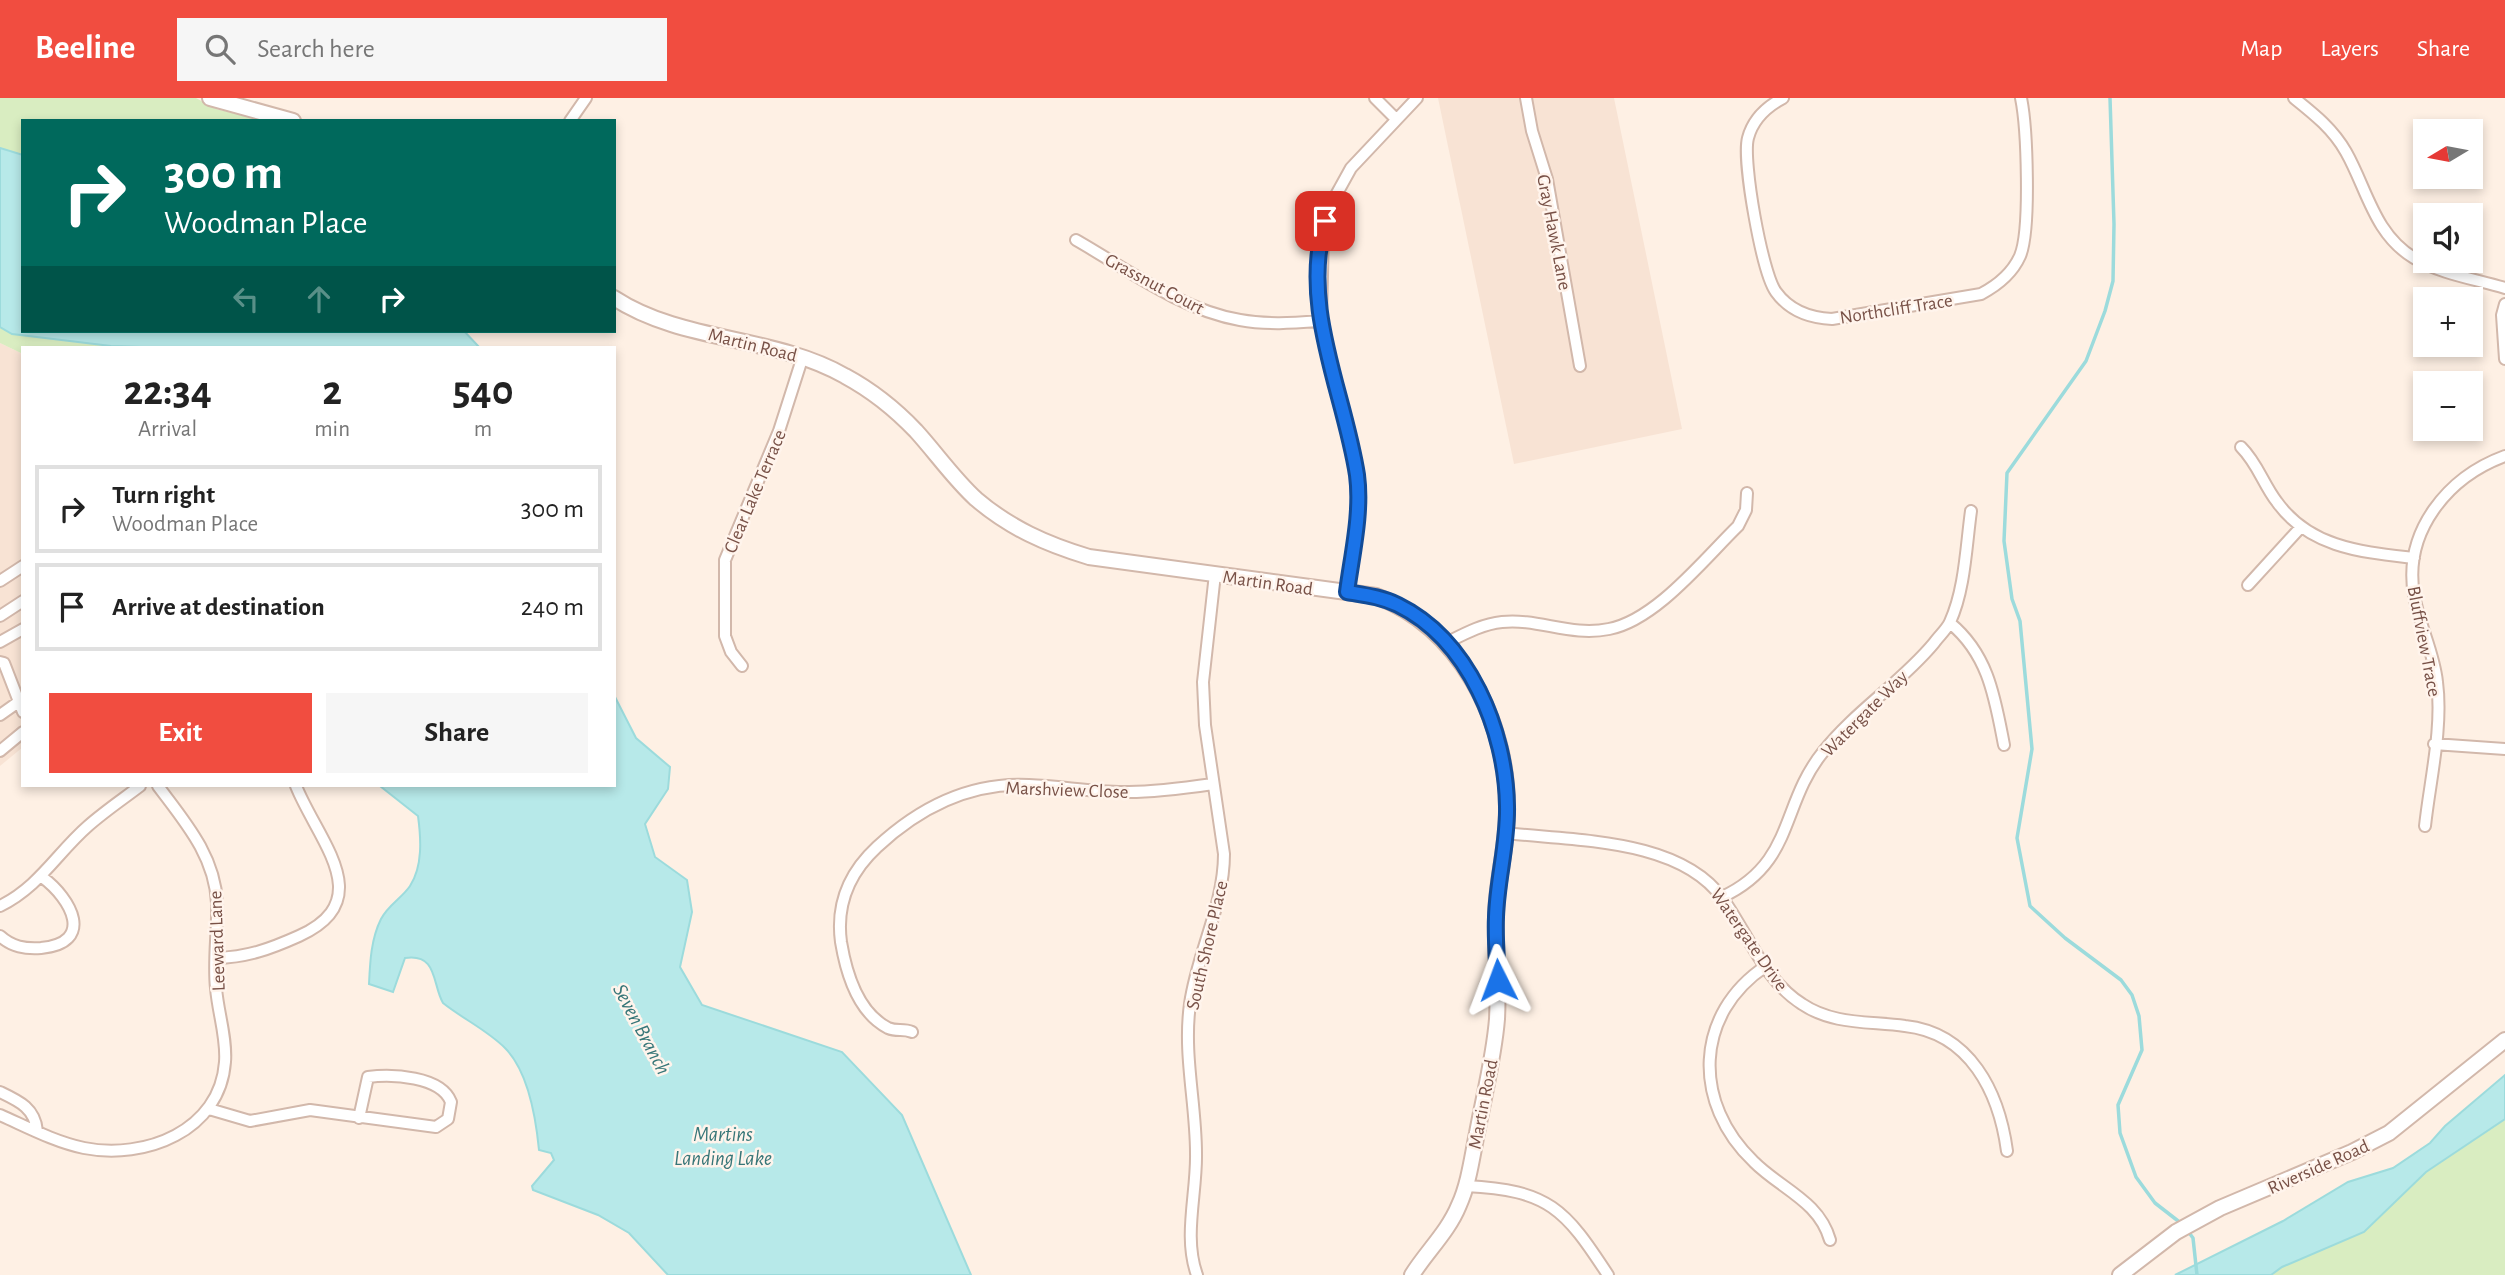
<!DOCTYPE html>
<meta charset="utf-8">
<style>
body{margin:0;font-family:"Alegreya Sans",sans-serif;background:#f6f6f6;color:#222;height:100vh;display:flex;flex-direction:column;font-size:26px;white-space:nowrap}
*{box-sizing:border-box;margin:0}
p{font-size:23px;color:#767676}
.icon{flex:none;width:38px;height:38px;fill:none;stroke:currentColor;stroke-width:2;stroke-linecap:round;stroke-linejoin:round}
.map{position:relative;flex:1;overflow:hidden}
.drawer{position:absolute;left:21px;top:248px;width:595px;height:441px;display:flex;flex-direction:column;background:#fff;border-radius:0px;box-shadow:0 4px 10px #0003}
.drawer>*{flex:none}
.banner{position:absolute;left:21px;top:21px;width:595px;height:214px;border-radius:0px;box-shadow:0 4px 10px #0003;background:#00695c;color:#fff;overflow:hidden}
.needle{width:46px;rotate:260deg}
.fabs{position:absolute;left:2413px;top:21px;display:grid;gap:14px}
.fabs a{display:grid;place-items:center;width:70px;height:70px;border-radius:0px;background:#fff;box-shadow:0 4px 10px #0003;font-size:35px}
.pin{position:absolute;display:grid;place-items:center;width:60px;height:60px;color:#fff;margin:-30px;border-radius:14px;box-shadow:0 4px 10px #0006}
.me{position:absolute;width:77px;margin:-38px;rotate:357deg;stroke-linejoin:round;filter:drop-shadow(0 0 5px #0008)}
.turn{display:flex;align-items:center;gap:24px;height:147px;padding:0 28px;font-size:32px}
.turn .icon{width:91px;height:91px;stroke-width:2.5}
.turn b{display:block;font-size:49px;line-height:60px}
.lanes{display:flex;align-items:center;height:66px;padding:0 28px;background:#0003;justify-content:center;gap:35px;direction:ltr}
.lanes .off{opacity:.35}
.eta{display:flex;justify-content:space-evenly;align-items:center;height:119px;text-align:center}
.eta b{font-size:42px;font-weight:700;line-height:49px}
.cta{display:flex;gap:14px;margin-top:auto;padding:14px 28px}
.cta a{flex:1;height:80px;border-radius:0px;background:#f14d40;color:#fff;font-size:28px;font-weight:700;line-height:80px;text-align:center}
.cta a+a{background:#f6f6f6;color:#222}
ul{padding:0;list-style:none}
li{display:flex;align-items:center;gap:21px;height:88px;margin:0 14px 10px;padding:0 14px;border:4px solid #e0e0e0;border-radius:0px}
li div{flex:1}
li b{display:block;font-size:26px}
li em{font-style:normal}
header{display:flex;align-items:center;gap:42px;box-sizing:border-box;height:98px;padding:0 35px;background:#f14d40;color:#fff}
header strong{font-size:33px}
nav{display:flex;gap:38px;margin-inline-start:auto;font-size:24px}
.search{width:490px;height:63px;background:#f6f6f6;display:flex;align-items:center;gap:18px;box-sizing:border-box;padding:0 24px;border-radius:0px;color:#767676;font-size:26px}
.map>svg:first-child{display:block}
.residential{fill:#f8e3d4}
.green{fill:#d9edc1}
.water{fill:#b7e9e9;stroke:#9cdbdc;stroke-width:2}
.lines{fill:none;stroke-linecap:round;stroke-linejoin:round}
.stream{stroke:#9cdbdc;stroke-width:3.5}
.minor-casing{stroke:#d2b8ab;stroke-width:14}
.tertiary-casing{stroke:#d2b8ab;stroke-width:18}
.minor{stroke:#fff;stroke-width:10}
.tertiary{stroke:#fff;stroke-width:14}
.route-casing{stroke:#114b97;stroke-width:18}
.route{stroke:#1a73e8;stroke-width:12}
.labels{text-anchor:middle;stroke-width:5;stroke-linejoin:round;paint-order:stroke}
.street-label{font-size:19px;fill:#785147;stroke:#fff4ec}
.water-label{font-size:21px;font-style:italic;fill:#377678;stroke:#fff4ec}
</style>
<header>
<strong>Beeline</strong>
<div class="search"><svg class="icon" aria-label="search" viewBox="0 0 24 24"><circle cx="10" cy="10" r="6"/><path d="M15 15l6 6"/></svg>Search here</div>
<nav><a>Map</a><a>Layers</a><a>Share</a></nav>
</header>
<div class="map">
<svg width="2505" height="1177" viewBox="0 0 2505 1177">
<rect width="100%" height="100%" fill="#fef0e4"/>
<path class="residential" d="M1438,0H1614L1682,331L1514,366Z
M0,245L23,256V649L0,668Z"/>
<path class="green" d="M0,0H196L216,11L265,23H23V233H464L480,250H23V256L0,245Z
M2505,1021V1177H2271L2282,1169L2364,1134L2426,1074Z"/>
<path class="water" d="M0,50L23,57V233H464L480,250H176L111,248L12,236L0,229Z
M614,597L636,640L670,669L668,691L645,726L655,759L687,782L692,814L680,869L702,907L842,954L902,1017L971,1177H668L629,1135L598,1117L533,1092L532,1088L554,1062L551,1055L539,1052C536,1021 528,973 505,950C487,932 463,921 443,905C432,886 438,855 405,860L393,894L369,886C370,864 371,841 381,821C388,807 402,800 410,788C423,768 421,740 418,718L380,688H614Z
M2505,977V1021L2426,1074L2364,1134L2282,1169L2271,1177H2175L2283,1123L2348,1084L2393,1070L2430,1045L2445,1028Z"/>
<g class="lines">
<path class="stream" d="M2110,0L2114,126L2113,183L2105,213L2086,263L2007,375L2004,443L2012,501L2020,523L2032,651L2017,740L2030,808L2065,840L2121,882L2132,897L2139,918L2142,952L2118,1007L2120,1035L2136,1079L2155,1105L2182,1126
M2187,1132L2193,1140L2197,1177"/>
<g class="minor-casing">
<path id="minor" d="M1375,0L1396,21
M1526,0L1532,33L1547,81L1580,268
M1783,0C1766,9 1753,21 1748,40C1742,62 1762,175 1776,194C1789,212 1810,220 1832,221L1981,196C1998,187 2012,176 2020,158C2031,132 2027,29 2021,0
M2294,0C2314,16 2333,31 2346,54C2367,91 2374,136 2414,160C2441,176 2475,181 2505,190
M570,23L586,0
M1076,142C1127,171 1181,212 1240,222C1267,227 1293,225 1321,223
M2505,206L2502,217L2505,261
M2241,349C2258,366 2263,386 2277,404C2310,450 2362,454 2414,460
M0,483L23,468
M2248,487L2301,429
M1347,494L1357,424V379L1321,223L1323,132L1330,108L1351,70L1417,0
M0,518L23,503
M1950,525C1989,557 1995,601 2004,647
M0,544L23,531
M1446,545C1464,536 1482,526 1502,524C1538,520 1571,539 1609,531C1656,522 1704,461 1738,428L1746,412L1747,395
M0,564L4,565L23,614
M742,568L731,554L725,538V462L779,333L803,258
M0,617L17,605
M2434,646L2505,651
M0,653L23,634
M2425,728C2430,682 2443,630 2437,584C2434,554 2419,527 2414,497C2403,433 2448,379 2505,358
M1506,735C1574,743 1680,740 1723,801C1748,836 1764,882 1802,906C1833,927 1869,923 1905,928C1970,935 1999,994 2007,1053
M1722,799C1795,765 1780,707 1823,654C1855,613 1901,585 1934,545C1939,538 1947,531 1950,524C1965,491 1966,449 1971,413
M0,808C39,789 57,755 88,728C105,713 123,701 140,688
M0,838C12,849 25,851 41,850C95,845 72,801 42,779
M216,860C248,859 270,851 299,838C379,802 318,743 296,688
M1766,868C1694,916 1692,1005 1754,1064C1781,1091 1819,1103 1830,1142
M912,934C903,930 897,934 888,930C857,914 846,874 841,844C836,807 849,775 877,749C919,710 969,684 1029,687C1062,688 1095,695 1129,694C1157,694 1185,690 1213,686
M0,994C19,1003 35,1010 37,1033
M209,1011L250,1023L310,1012L436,1029L448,1021L451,1004C441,978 392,976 368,979L359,1020
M0,1017C27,1029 55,1044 84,1050C145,1062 220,1033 225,964C227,940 218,915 216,890C213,862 218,833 217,805C215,758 185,724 158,688
M1466,1088C1549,1092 1565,1111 1608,1177
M1197,1177C1183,1139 1197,1095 1196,1055C1196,1005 1183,956 1190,906C1197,855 1224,808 1224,756L1205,627L1203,584L1215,476"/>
</g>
<g class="tertiary-casing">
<path id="tertiary" d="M210,0L293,23
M614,200C683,245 773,237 845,278C871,292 896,312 916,333C936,355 954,381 976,401C1010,430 1046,446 1089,459L1376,498C1460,530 1507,622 1507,709C1508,747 1496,783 1496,820C1495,854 1499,887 1497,921C1494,959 1484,997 1477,1035C1472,1059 1469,1085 1459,1107C1448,1134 1427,1153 1412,1177
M2120,1177L2176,1134L2220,1110L2352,1054L2389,1035L2505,942"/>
</g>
<use href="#minor" class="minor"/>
<use href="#tertiary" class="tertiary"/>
</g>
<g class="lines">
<g class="route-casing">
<path id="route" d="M1325,123C1300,210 1344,293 1357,377C1362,415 1352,456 1347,494C1365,497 1382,499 1398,507C1469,542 1506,633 1507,708C1508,745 1497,782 1496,819C1495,840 1497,861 1498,882"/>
</g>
<use href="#route" class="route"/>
</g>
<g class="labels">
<g class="street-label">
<text transform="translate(1555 134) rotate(79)" y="7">Gray Hawk Lane</text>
<text transform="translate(1155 185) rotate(28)" y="7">Grassnut Court</text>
<text transform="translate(1896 210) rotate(-9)" y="7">Northcliff Trace</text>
<text transform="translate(753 246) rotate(14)" y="7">Martin Road</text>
<text transform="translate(754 393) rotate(-67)" y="7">Clear Lake Terrace</text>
<text transform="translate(1268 484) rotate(8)" y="7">Martin Road</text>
<text transform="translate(2425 543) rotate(79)" y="7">Bluffview Trace</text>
<text transform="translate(1864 615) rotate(-45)" y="7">Watergate Way</text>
<text transform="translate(1067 691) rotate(2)" y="7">Marshview Close</text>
<text transform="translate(1750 841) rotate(55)" y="7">Watergate Drive</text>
<text transform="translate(216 843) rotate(-92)" y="7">Leeward Lane</text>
<text transform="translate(1206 847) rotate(-77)" y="7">South Shore Place</text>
<text transform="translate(1482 1006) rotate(-79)" y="7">Martin Road</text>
<text transform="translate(2318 1068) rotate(-24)" y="7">Riverside Road</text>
</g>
<g class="water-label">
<text transform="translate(642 931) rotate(62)" y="7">Seven Branch</text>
<text x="723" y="1043">Martins<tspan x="723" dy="24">Landing Lake</tspan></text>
</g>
</g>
</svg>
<div class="fabs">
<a><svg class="needle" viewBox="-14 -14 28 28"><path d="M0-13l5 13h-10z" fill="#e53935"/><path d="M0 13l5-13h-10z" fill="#767676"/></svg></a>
<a><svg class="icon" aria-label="sound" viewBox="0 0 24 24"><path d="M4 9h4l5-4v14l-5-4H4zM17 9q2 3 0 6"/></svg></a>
<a>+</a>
<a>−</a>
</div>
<div class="pin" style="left:1325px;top:123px;background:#d93025"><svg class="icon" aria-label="arrive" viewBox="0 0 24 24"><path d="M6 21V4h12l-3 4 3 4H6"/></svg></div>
<svg class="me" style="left:1498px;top:882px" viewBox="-20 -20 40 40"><path d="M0-17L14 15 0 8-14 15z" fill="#1a73e8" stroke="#fff" stroke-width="4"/></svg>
<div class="banner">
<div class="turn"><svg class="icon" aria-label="right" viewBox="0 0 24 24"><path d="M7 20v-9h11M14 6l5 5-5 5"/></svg><div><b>300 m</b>Woodman Place</div></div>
<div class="lanes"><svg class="icon off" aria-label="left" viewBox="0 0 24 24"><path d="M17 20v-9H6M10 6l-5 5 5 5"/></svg><svg class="icon off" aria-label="ahead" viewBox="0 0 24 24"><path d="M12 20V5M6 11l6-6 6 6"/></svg><svg class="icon" aria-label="right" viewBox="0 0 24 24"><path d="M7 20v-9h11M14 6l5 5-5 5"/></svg></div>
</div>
<section class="drawer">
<div class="eta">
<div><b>22:34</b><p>Arrival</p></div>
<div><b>2</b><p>min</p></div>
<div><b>540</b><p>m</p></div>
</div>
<ul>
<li><svg class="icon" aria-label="right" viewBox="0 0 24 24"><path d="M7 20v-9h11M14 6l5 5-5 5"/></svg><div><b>Turn right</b><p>Woodman Place</p></div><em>300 m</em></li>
<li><svg class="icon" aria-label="arrive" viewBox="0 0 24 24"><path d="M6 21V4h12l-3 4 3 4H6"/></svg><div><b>Arrive at destination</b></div><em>240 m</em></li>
</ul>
<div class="cta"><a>Exit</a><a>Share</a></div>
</section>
</div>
